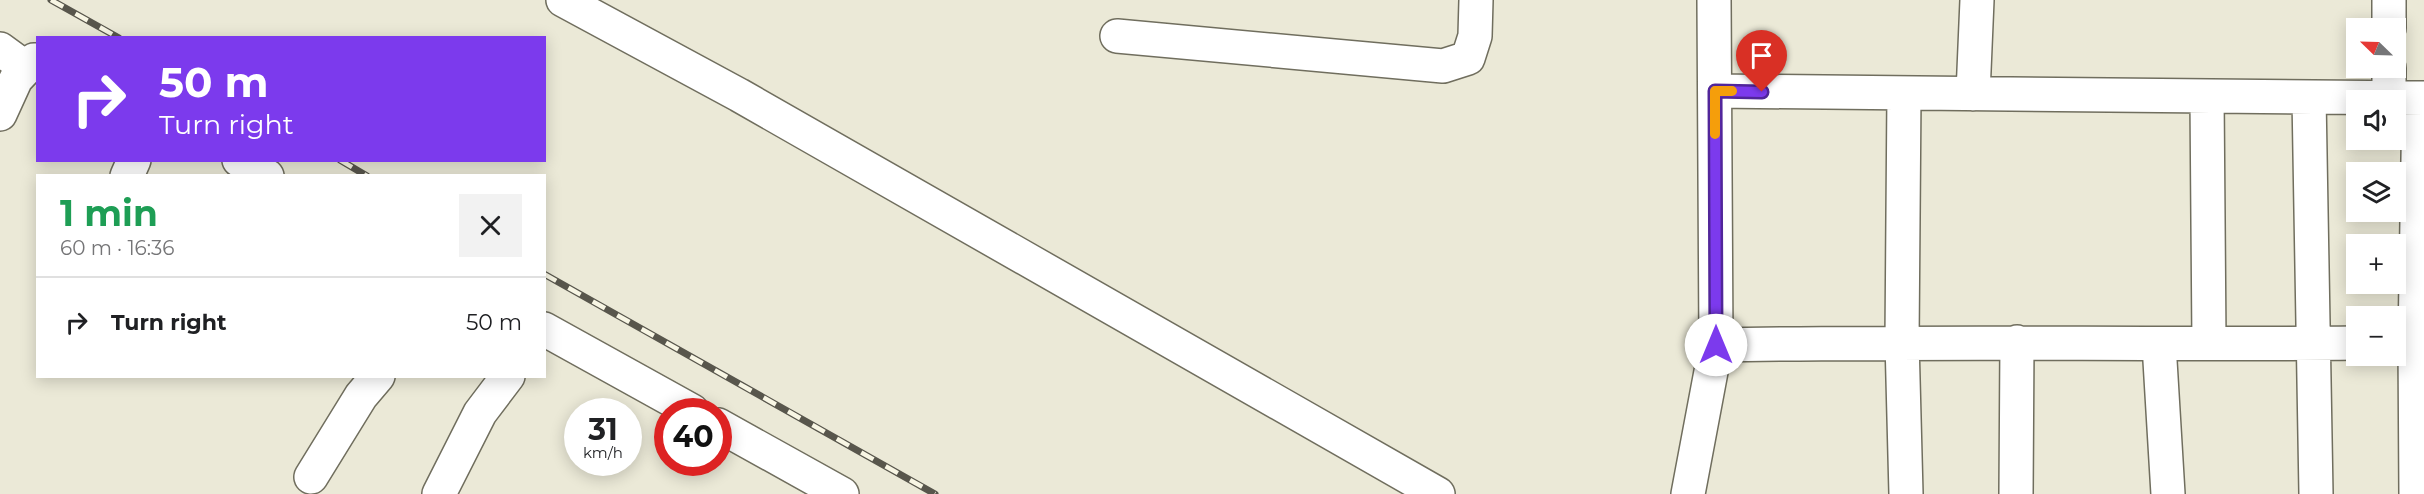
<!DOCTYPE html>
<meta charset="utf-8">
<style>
body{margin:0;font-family:Montserrat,sans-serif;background:#f2f2f2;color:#202124;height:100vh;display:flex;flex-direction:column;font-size:22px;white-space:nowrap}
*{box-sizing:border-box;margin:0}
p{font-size:20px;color:#757577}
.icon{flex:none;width:33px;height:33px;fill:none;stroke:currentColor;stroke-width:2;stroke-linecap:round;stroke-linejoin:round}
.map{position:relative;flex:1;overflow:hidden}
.sheet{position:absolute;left:36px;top:174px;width:510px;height:204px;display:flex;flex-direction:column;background:#fff;border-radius:0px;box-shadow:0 3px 15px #0003}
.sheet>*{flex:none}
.banner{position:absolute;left:36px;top:36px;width:510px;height:126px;border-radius:0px;box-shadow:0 3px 15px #0003;background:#7c3aed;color:#fff;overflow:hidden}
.needle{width:39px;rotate:293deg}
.buttons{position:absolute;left:2346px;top:18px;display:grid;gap:12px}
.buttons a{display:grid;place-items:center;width:60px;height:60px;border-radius:0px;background:#fff;box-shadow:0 3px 15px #0003;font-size:30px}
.speed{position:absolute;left:564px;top:398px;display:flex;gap:12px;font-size:30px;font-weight:700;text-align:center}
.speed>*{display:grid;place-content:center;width:78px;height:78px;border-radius:50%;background:#fff;box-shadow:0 3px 15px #0003;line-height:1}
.speed small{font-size:15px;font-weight:400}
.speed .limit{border:9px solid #d22;background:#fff;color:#111}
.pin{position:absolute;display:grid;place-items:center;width:51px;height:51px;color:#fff;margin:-62px -26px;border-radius:50% 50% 50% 0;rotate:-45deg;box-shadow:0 0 6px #0007}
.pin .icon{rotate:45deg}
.me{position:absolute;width:66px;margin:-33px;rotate:0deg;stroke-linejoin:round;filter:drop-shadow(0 0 4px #0008)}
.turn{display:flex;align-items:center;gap:21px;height:126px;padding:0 24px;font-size:27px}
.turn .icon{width:78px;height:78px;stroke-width:2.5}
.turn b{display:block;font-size:42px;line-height:51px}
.round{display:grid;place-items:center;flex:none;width:63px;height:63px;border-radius:0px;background:#f2f2f2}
.overview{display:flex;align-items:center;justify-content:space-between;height:102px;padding:0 24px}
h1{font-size:36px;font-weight:700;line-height:45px;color:#1e9e55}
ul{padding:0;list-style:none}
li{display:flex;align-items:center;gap:18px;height:90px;padding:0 24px;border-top:2px solid #e0e0e0}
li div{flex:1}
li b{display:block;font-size:22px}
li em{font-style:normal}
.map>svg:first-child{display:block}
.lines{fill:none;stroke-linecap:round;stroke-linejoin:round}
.minor-casing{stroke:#706e5e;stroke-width:36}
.minor{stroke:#fff;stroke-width:33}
.rail-casing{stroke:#58564c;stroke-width:7}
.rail{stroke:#f8f6e4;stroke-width:4.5;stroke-dasharray:14;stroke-linecap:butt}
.route-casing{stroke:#51269a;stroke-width:15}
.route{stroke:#7c3aed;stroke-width:10}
.slow{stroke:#f59e0b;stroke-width:10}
</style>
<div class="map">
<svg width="2424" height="494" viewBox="0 0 2424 494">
<rect width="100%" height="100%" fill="#ebe9d7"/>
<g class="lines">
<g class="minor-casing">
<path id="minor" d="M563,0L739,95L1438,494
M2389,28V0
M1117,36L1443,66L1468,58L1475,36L1476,0
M0,49L26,68
M1715,91L2424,98
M1904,93L1902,341L1906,494
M1973,94L1977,0
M2207,96L2209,343
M2309,97L2316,494
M2389,98V68
M0,114L16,79L34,60H38
M239,160L267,176
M127,176L134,160
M544,329L692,411
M2159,344L2168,494
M1716,345C1930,341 2143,345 2356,343
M718,425L842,494
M311,477L361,396L378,376
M439,494L480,413L508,376
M1688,494L1716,345L1714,0
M2016,494L2017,342
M2416,494L2415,342L2419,98"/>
</g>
<use href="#minor" class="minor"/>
<g class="rail-casing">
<path id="rail" d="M51,0L119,38
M340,160L367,176
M544,274L935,494"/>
</g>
<use href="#rail" class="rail"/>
</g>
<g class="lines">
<g class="route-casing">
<path id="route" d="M1716,345L1715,91L1762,92"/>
</g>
<use href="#route" class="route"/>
<path class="slow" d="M1715,134V91H1732"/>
</g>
</svg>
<div class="buttons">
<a><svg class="needle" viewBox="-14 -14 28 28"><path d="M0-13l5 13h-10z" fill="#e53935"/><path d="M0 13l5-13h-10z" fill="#757577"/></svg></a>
<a><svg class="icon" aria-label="sound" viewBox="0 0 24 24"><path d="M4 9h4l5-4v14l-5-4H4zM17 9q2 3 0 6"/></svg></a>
<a><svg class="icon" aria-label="layers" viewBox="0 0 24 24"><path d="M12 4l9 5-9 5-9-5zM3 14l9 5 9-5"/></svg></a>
<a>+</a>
<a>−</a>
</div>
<div class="speed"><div>31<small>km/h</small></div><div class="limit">40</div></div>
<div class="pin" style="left:1762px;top:92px;background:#d93025"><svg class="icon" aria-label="arrive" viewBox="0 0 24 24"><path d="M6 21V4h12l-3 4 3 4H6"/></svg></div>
<svg class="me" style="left:1716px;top:345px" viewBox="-20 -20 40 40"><circle r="19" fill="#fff"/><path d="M0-13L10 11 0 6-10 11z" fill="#7c3aed"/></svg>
<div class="banner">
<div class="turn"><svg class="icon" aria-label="right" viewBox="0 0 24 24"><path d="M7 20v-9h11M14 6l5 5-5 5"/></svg><div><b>50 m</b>Turn right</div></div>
</div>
<section class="sheet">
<div class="overview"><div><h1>1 min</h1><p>60 m · 16:36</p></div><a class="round"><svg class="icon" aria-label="close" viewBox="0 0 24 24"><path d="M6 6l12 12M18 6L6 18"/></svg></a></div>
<ul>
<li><svg class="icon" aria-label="right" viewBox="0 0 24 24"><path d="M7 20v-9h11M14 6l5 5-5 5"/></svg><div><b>Turn right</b></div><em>50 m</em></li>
</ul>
</section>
</div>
